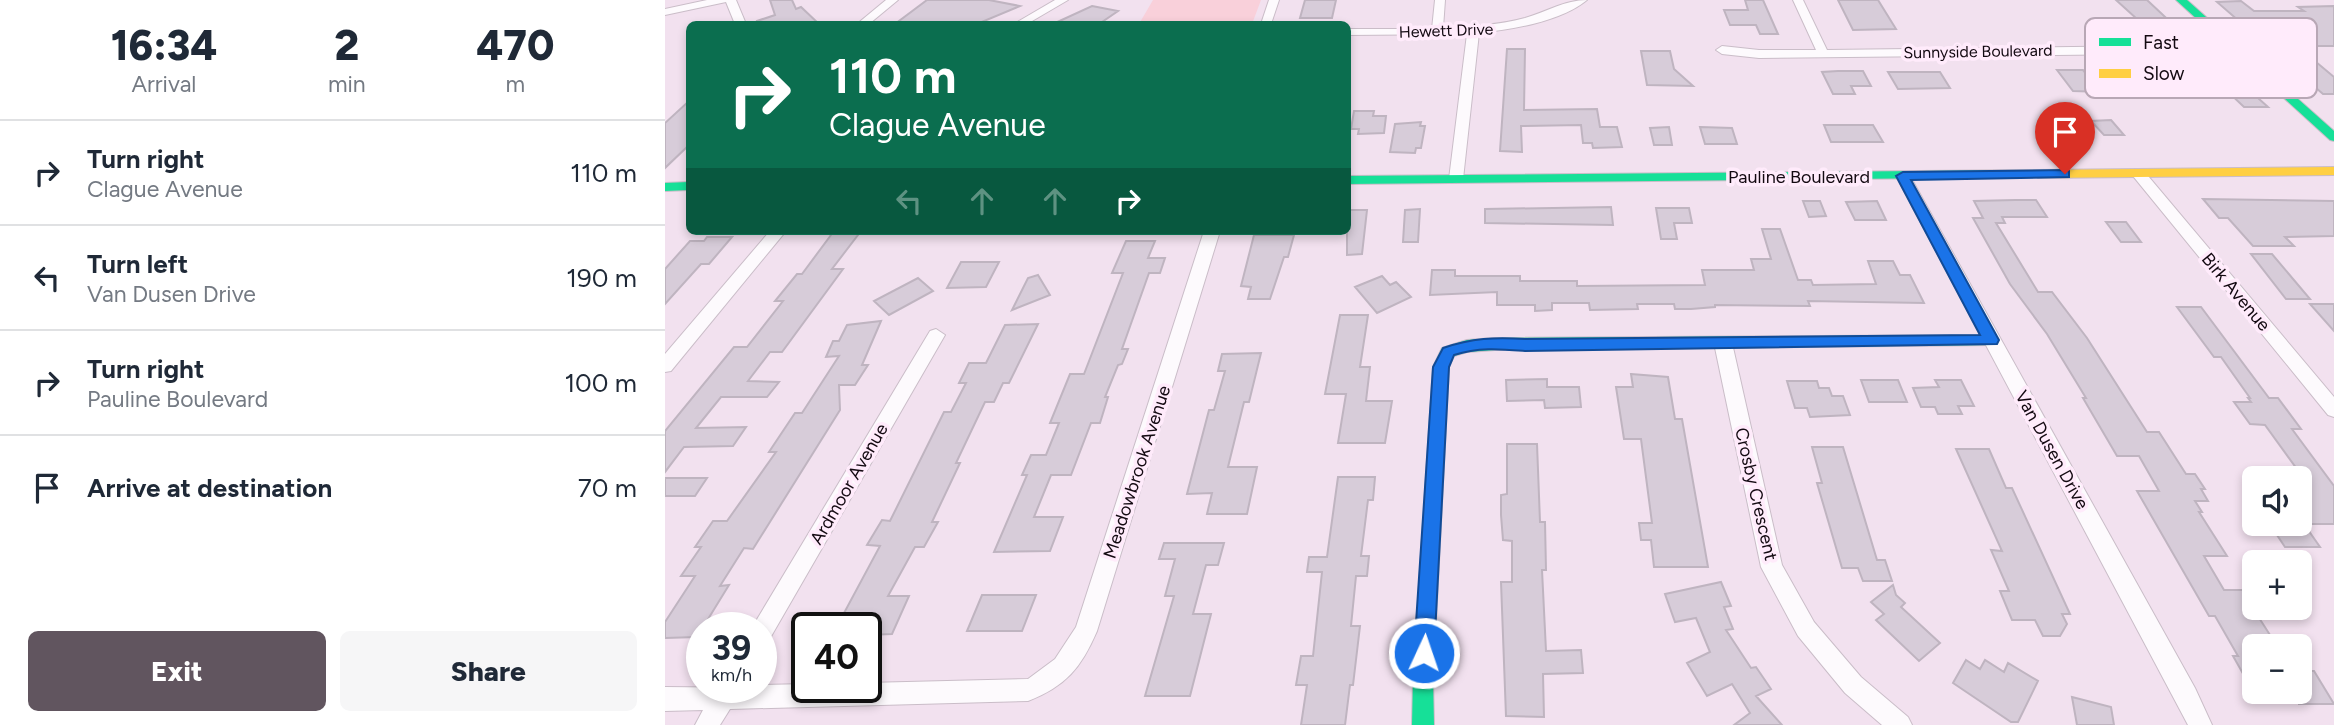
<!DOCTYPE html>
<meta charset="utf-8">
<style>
body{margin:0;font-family:Figtree,sans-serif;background:#f6f6f7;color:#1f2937;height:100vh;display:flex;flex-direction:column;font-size:26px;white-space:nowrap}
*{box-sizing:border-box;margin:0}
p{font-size:23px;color:#747a83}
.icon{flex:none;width:38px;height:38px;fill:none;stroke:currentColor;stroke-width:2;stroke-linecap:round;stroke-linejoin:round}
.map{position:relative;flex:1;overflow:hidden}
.details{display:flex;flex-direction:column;background:#fff;width:665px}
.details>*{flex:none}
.hud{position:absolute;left:21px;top:21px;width:665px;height:214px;border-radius:10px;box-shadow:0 4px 10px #0003;background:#0b6e4f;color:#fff;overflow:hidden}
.buttons{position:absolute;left:1577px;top:466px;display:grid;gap:14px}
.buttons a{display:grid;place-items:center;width:70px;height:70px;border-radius:10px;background:#fff;box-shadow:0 4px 10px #0003;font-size:35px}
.speed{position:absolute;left:21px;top:612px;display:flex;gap:14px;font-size:35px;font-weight:700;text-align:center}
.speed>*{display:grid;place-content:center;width:91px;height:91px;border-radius:50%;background:#fff;box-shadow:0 4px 10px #0003;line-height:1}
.speed small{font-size:18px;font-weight:400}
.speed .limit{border:4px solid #111;border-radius:10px;background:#fff;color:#111}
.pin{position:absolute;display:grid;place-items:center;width:60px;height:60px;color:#fff;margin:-72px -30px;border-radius:50% 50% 50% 0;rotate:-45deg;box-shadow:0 0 7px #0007}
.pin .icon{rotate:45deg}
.me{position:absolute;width:77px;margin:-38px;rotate:3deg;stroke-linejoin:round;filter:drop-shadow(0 0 5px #0008)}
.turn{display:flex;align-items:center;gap:24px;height:147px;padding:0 28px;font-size:32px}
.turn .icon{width:91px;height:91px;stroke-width:2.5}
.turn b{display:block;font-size:49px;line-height:60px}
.lanes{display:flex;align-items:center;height:66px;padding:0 28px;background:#0003;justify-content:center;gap:35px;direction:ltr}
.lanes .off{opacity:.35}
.eta{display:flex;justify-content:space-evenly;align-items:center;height:119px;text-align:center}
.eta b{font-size:42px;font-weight:800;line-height:49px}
.cta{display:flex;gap:14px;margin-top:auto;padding:14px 28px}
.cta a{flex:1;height:80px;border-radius:10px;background:#61555f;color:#fff;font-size:28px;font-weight:800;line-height:80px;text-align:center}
.cta a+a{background:#f6f6f7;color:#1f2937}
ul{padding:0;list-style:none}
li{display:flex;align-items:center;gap:21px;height:105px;padding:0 28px;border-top:2px solid #e0e1e3}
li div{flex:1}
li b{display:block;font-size:26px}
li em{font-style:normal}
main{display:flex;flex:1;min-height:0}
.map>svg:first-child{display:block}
.green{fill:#f9d0da}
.building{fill:#d7ccd9;stroke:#bfb4c0;stroke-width:2}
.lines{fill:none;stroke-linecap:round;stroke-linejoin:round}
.street-casing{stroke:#cabdc8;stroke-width:2}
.fast-casing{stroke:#cabdc8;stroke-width:2}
.slow-casing{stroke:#cabdc8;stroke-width:2}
.street{fill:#fdfafd;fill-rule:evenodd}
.fast{fill:#16e098;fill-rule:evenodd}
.slow{fill:#ffcf43;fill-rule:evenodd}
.route{fill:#1a73e8;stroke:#114b97;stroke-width:2}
.labels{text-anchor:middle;stroke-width:7;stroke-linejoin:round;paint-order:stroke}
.far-street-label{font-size:16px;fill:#130911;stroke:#ffebfb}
.street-label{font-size:18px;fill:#130911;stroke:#ffebfb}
.key{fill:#ffebfb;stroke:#b8a7b5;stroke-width:2}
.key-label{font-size:19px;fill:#130911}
</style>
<main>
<section class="details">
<div class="eta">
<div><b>16:34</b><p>Arrival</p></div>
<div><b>2</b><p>min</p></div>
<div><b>470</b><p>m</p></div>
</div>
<ul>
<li><svg class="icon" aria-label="right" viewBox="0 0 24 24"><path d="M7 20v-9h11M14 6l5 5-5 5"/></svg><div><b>Turn right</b><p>Clague Avenue</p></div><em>110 m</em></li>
<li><svg class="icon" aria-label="left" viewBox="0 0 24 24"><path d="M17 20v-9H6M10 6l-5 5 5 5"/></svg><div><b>Turn left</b><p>Van Dusen Drive</p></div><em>190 m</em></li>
<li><svg class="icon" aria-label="right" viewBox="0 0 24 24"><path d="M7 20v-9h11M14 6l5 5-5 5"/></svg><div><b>Turn right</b><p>Pauline Boulevard</p></div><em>100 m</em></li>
<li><svg class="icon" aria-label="arrive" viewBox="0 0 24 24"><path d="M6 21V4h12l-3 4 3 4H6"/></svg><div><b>Arrive at destination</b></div><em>70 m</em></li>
</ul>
<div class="cta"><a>Exit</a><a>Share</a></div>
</section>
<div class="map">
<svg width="1669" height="725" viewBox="0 0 1669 725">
<rect width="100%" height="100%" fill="#f2e1ef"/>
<path class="green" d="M488,0H596L587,24H474Z"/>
<path class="building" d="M105,0H127L131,9L136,7L154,24H93L92,21L110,15Z
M262,0H324L355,6L312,24H230Z
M640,0H671L667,18H635Z
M1080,0H1098L1113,34H1095L1091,25H1065L1059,10H1083Z
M1173,0H1213L1231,29L1188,30Z
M1451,0H1482L1513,29H1483Z
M1576,1L1589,11H1639L1633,7L1669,6V46H1632L1669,77V94H1658L1552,2Z
M427,6L453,11L434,24H388Z
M842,49H860L859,110L932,109L935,127H952L957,147L928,148L927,143H918L916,125L856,126L857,152L835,151Z
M976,51H1005L1009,69L1028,86L982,85Z
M1392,70H1418L1436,92L1408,91Z
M1510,70L1563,71L1603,107H1579L1558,87H1528Z
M1173,71H1198L1206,86H1186L1190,94H1168L1157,72Z
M1223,72H1275L1285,88L1233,89Z
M24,101V145L0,168V123Z
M689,111H709L708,116H721L719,133L693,134L694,129H686Z
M1446,120L1459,135H1439L1426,121Z
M756,122L755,126H760L756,148H751L750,153L725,152L730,124Z
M1159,125H1208L1218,142H1166Z
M1004,127L1007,145H989L985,128Z
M1035,127L1067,128L1072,144H1040Z
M1538,199L1669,201V236L1620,237L1629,246H1588L1563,218H1554Z
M1350,200H1371L1382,217H1337L1340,223H1331L1373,292H1387L1422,338L1482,432H1494L1521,474H1530L1540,489H1536L1543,501H1530L1537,512H1534L1562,556H1539L1559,590H1589V610L1605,635H1587L1589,693L1568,656H1573L1550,616H1544L1472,491H1494L1474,456H1452L1418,398H1421L1382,334L1345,284L1308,218H1318L1309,201Z
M1138,201H1155L1161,216L1144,217Z
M1212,201L1221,220H1190L1181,202Z
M946,207L948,225L820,223V209Z
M991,208H1024L1027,223H1009L1012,239H996Z
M755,209L753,242H738L740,210Z
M682,210H702L697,254L682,255Z
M1441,222H1461L1476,242H1456Z
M1097,229H1115L1133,280H1146L1148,285L1211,284L1203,261H1228L1235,275H1245L1259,303L1143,301L1145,306L1050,305V307L1026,309H1010L1009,304H972L973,309L925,310L924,303H887V310L870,311V305H832V292L765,295L767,270H790V276H855V281H912V286L1040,285L1037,270H1089L1086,259H1106Z
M169,231H196L167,269H178L117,352H105L83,381L114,382L102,397H56L31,428L81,427L68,446L19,447L0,472V431L69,347H82L118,301H110L132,274H137Z
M589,235H629L623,257H619L605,299H583L586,287L576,286Z
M42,237H67L44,264H36L0,304V269L25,241H39Z
M461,241H490L483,258H500L495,273H484L457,349H463L457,364L453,365L440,397H443L435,423H426L406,475H386L369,517H398L385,551L329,552L362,475H357L366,455H381L394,423H385L405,374H419L458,273H447Z
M1586,254H1607L1645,299H1621Z
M296,262H334L321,287L282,288Z
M373,275L385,295L347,310L363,278Z
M717,276L725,285L731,282L746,297L712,313L690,287Z
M253,278L268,291L224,315L209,301Z
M1645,304H1669V331Z
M1512,307H1536L1604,398H1613L1636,429H1627L1669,486V524H1639L1655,547H1620L1604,523H1634V476H1637L1600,425L1585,424L1569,402H1586L1583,398H1585L1556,357H1549Z
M675,315H703L695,367H705L701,401H727L720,443H673L681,394H660Z
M216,321L197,365H203L190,385H174L175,410L88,549L79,548L55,586L64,585L32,637L0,638V622L30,576H16L36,547H30L48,521H62L111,452H104L130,413H137L174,356L161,357L168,341H174L182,325Z
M373,324L344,383H338L329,402H320L291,463H295L267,522H273L259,547H250L223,596H244L227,634L201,635V628H171L215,546L202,545L217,520L225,521L279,412H286L301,383H294L304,363H321L340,325Z
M596,353L584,402H579L563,467H592L582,514H542L547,493L522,494L544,410H549L560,371H553L557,354Z
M966,374L1003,377L1010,419H1017L1043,567H989L986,540H976L974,523H987L976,439H959L951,387H968Z
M882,379V387H914L916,407L880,408L879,400L842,401L841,380Z
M1196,380H1233L1242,402H1204Z
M1270,380H1296L1309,406H1293L1297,414H1273L1270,407H1256L1248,388L1274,387Z
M1122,381H1152L1154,388H1164L1167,396H1178L1185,415L1145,417L1142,408H1130Z
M842,444H872L875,522H880L881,570H877L881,651L916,650L918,673L878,674L879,717L841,716L836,582H847V541L838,540L836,515V495L842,494Z
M1147,447H1178L1212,560H1220L1227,581H1198L1193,568H1177L1152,483H1157Z
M1291,449H1324L1341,488H1347L1405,614H1397L1402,624L1395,636H1378L1370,620H1347L1335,591H1344L1326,550L1337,551Z
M673,477H710L708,500H703L696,556H704L702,576H691L686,626H695L688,685H685L680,725H636L642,685H631L636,656H648L657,572H642L644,557H662Z
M0,478H42L30,496H0Z
M499,543H559L553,565H541L528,614H546L525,696H480L509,596H500L510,559H494Z
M1056,582L1066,606L1059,607L1068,629L1061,630L1086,668L1091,667L1106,689L1091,696L1117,725H1069L1085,713L1067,684L1042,696L1022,663L1045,652L1031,618L1010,622L1000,594Z
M1228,585L1231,595L1240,603L1236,607L1275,643L1254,661L1211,620L1219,614L1206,602Z
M317,595H371L357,631H302Z
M1301,660L1315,669L1320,660L1339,672L1343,663L1373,681L1353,722H1346L1288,683Z
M1634,671H1649L1669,704H1634Z
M1407,697L1446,707L1449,725H1412Z"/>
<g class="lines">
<g class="street-casing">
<path id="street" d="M42,0H71L81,24H70L61,2L0,15V9Z
M221,0H233L204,24H192Z
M390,0H403L362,24H349Z
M604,0H614L606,24H596Z
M770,0H780L778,28C805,27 833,25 860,18C881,12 900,0 922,0C895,22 848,29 814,33L798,179L791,183L784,179L802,34L682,35V29H767Z
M1128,0H1138L1162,50L1571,45L1577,49L1571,53L1094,58L1057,54L1051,50L1057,46L1094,50H1151Z
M1473,169L1478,170L1669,397V417L1663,415L1468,176L1466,173Z
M1238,172L1245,176L1530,688L1547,725H1523L1231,176Z
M105,231H121L6,371L0,372V354Z
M539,231H555L432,631C416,668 401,686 363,701L65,709L55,725H30L38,710L0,711V687L96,688V685L142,684V688H201V683L363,679L390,659L411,627Z
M271,329L280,335L104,640L96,643V628H87L88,626L265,331Z
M1058,337L1067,343L1117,565L1149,622L1196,677L1243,717L1247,725H1217L1180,693L1133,636L1096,567L1049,343Z"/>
</g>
<g class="fast-casing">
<path id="fast" d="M1511,0H1522L1669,131V141L1665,140Z
M1373,170L1377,171V177L682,184V176Z
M24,182V190L0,191V183Z
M1326,335L1334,340L1326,345L830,350L802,352L789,356L784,367L768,679L769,725H747L748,679L768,367L777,348L802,340L830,338Z"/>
</g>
<g class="slow-casing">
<path id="slow" d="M1669,167V175L1373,178L1367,174L1373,170Z"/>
</g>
<use href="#street" class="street"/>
<use href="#fast" class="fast"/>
<use href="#slow" class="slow"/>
</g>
<path class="route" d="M1400,170L1404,171V177L1246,180L1334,340L1332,344L860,351C835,349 814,347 789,355L784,367L769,653L766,660L759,663L752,660L749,653L768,367L778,348C807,338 830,337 860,339L1315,335L1231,176L1238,172Z"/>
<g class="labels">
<g class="far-street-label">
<text transform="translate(781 30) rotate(-2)" y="6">Hewett Drive</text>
<text transform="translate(1313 51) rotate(-1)" y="6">Sunnyside Boulevard</text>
</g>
<g class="street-label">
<text x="1134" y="183">Pauline Boulevard</text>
<text transform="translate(1571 292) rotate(50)" y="6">Birk Avenue</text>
<text transform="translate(1387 450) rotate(61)" y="6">Van Dusen Drive</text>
<text transform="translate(472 472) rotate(-72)" y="6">Meadowbrook Avenue</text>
<text transform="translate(184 484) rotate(-60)" y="6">Ardmoor Avenue</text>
<text transform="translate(1091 494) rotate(77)" y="6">Crosby Crescent</text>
</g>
</g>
<rect x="1420" y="18" width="232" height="80" rx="10" class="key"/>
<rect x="1434" y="38" width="32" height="8" fill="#16e098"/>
<rect x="1434" y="69" width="32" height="9" fill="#ffcf43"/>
<g class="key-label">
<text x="1478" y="49">Fast</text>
<text x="1478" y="80">Slow</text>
</g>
</svg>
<div class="buttons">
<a><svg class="icon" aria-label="sound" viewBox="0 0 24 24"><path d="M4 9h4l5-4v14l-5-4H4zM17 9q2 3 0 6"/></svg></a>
<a>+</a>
<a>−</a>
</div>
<div class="speed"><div>39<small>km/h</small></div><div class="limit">40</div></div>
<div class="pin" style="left:1400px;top:174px;background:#d93025"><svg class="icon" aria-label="arrive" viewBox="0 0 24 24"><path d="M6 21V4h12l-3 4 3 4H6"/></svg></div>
<svg class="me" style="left:759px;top:653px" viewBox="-20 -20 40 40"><circle r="17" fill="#1a73e8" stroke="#fff" stroke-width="3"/><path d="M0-11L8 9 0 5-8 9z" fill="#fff"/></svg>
<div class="hud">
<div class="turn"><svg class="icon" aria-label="right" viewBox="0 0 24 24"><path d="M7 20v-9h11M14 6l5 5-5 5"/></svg><div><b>110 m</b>Clague Avenue</div></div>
<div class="lanes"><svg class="icon off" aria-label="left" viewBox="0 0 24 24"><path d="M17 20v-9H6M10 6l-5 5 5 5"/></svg><svg class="icon off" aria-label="ahead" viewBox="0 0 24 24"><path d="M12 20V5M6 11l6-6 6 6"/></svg><svg class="icon off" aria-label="ahead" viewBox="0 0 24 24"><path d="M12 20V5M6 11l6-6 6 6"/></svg><svg class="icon" aria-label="right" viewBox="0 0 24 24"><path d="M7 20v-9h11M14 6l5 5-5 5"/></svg></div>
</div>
</div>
</main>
